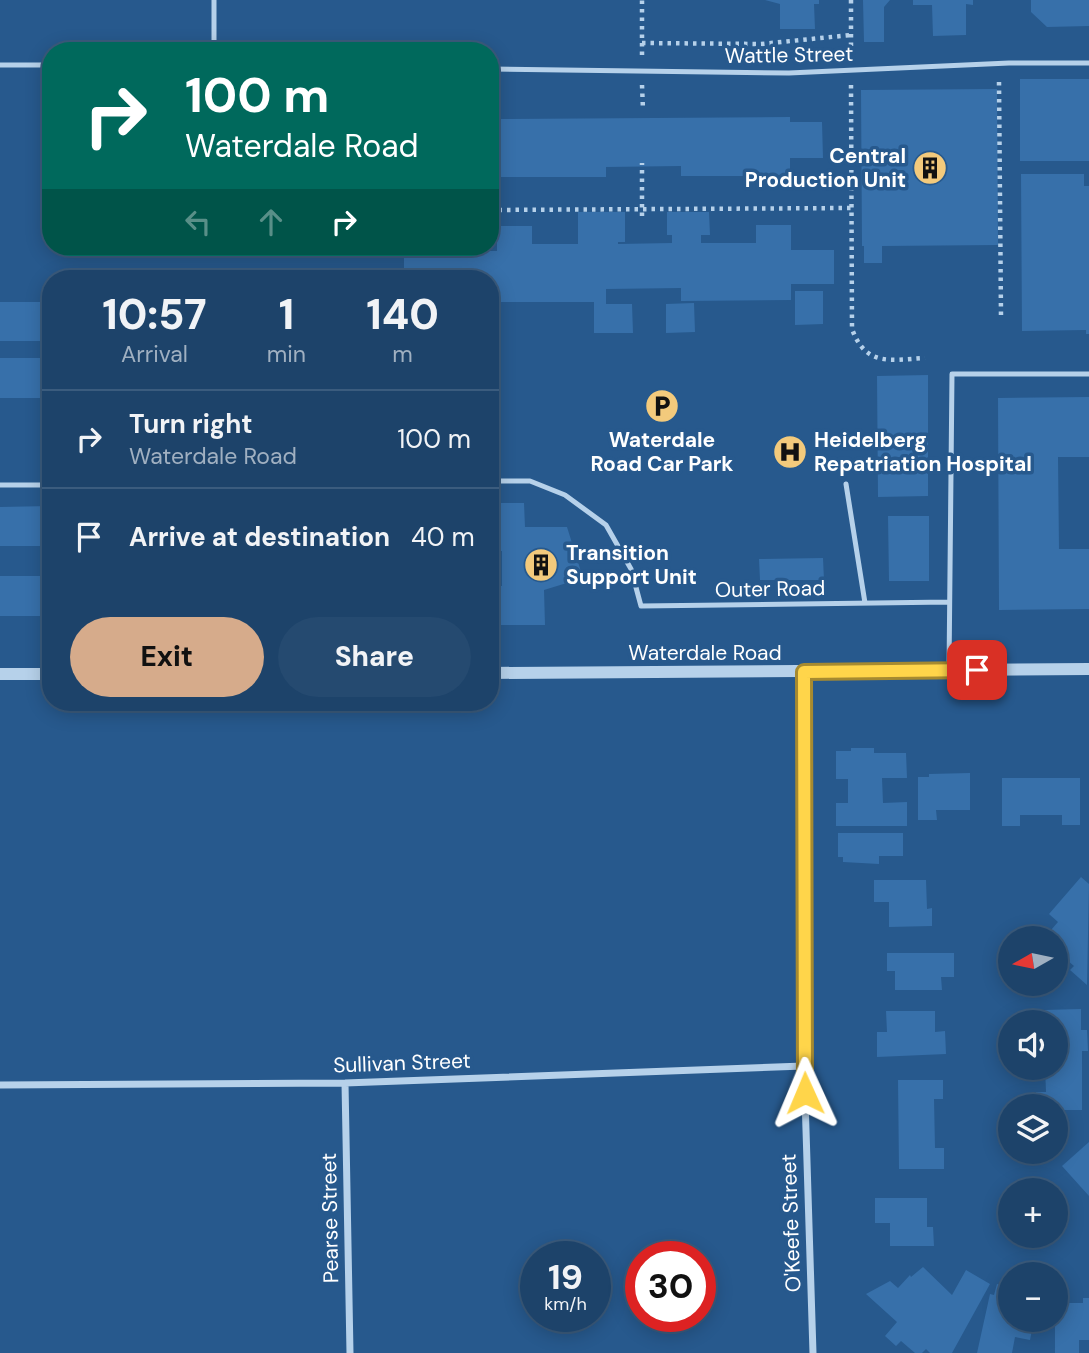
<!DOCTYPE html>
<meta charset="utf-8">
<style>
body{margin:0;font-family:"DM Sans",sans-serif;background:#254a70;color:#f1f3f6;height:100vh;display:flex;flex-direction:column;font-size:26px;white-space:nowrap}
*{box-sizing:border-box;margin:0}
p{font-size:23px;color:#a0b0c1}
.icon{flex:none;width:38px;height:38px;fill:none;stroke:currentColor;stroke-width:2;stroke-linecap:round;stroke-linejoin:round}
.map{position:relative;flex:1;overflow:hidden}
.details{position:absolute;left:42px;top:270px;width:457px;height:441px;display:flex;flex-direction:column;background:#1d436a;border-radius:28px;box-shadow:0 4px 18px #0003,0 0 0 2px #3b5c7e}
.details>*{flex:none}
.hud{position:absolute;left:42px;top:42px;width:457px;height:214px;border-radius:28px;box-shadow:0 4px 18px #0003,0 0 0 2px #3b5c7e;background:#00695c;color:#fff;overflow:hidden}
.needle{width:46px;rotate:261deg}
.tools{position:absolute;left:998px;top:926px;display:grid;gap:14px}
.tools a{display:grid;place-items:center;width:70px;height:70px;border-radius:50%;background:#1d436a;box-shadow:0 4px 18px #0003,0 0 0 2px #3b5c7e;font-size:35px}
.speed{position:absolute;left:520px;top:1241px;display:flex;gap:14px;font-size:35px;font-weight:700;text-align:center}
.speed>*{display:grid;place-content:center;width:91px;height:91px;border-radius:50%;background:#1d436a;box-shadow:0 4px 18px #0003,0 0 0 2px #3b5c7e;line-height:1}
.speed small{font-size:18px;font-weight:400}
.speed .limit{border:10px solid #d22;background:#fff;color:#111}
.pin{position:absolute;display:grid;place-items:center;width:60px;height:60px;color:#fff;margin:-30px;border-radius:14px;box-shadow:0 4px 10px #0006}
.me{position:absolute;width:77px;margin:-38px;rotate:359deg;stroke-linejoin:round;filter:drop-shadow(0 0 5px #0008)}
.turn{display:flex;align-items:center;gap:24px;height:147px;padding:0 28px;font-size:32px}
.turn .icon{width:91px;height:91px;stroke-width:2.5}
.turn b{display:block;font-size:49px;line-height:60px}
.lanes{display:flex;align-items:center;height:66px;padding:0 28px;background:#0003;justify-content:center;gap:35px;direction:ltr}
.lanes .off{opacity:.35}
.eta{display:flex;justify-content:space-evenly;align-items:center;height:119px;text-align:center}
.eta b{font-size:42px;font-weight:800;line-height:49px}
.button{display:flex;gap:14px;margin-top:auto;padding:14px 28px}
.button a{flex:1;height:80px;border-radius:42px;background:#d6ab8b;color:#111;font-size:28px;font-weight:800;line-height:80px;text-align:center}
.button a+a{background:#254a70;color:#f1f3f6}
ul{padding:0;list-style:none}
li{display:flex;align-items:center;gap:21px;height:98px;padding:0 28px;border-top:2px solid #3b5c7e}
li div{flex:1}
li b{display:block;font-size:26px}
li em{font-style:normal}
.map>svg:first-child{display:block}
.building{fill:#3770aa}
.lines{fill:none;stroke-linecap:round;stroke-linejoin:round}
.path{stroke:#b6d1ea;stroke-width:4.5;stroke-dasharray:3.5 5;stroke-linecap:butt}
.service{stroke:#b6d1ea;stroke-width:5}
.minor{stroke:#b6d1ea;stroke-width:7}
.tertiary{stroke:#b6d1ea;stroke-width:12}
.route-casing{stroke:#a68a30;stroke-width:18}
.route{stroke:#ffd54a;stroke-width:12}
.labels{text-anchor:middle;stroke-width:7;stroke-linejoin:round;paint-order:stroke}
.street-label{font-size:21px;fill:#fff;stroke:#27598d}
.poi-label{font-size:21px;font-weight:bold;fill:#fff;stroke:#27598d;text-anchor:start}
</style>
<div class="map">
<svg width="1089" height="1353" viewBox="0 0 1089 1353">
<rect width="100%" height="100%" fill="#27598d"/>
<path class="building" d="M765,0H819V4H814L815,29H780V4Z
M863,0H890L884,7V42H864Z
M913,0H973V5L966,4V35L933,36L932,5H913Z
M1031,0H1089V26L1047,27L1031,12Z
M1020,79H1089V161H1020Z
M997,89L998,245L882,246V263H864V246H862L861,90Z
M790,117V122H822L823,158H790V176H681V166L606,167V177H498V160H490V124H498V119Z
M1021,174H1084V186H1089V334H1086V330L1022,331Z
M578,212H625V242H618V244L672,243V235H667V212H709L710,235H701V243H756V225H791V250H834V284H791V300L681,301V288L606,289V304H632L633,333H594V302H498L497,285H490V278H404V247H460V251H497V226H532V244H578Z
M795,291H823V324L795,325Z
M0,302H51V341H0Z
M694,303L695,332L666,333V304Z
M0,358H51V398H0Z
M928,375V496L878,497L877,376Z
M1089,397V457H1058L1059,549H1089V609L999,610L998,398Z
M490,503H524L525,527H567L583,578L544,590L545,625H490V586H502V551H490Z
M50,506V546H0V507Z
M888,516H929V581H889Z
M823,558L824,580H760L759,559Z
M0,576H51V616H0Z
M851,748H874V753H906L907,778H882L883,803L907,802V826H836V803H848V779H836V751H851Z
M970,773V810H936L937,820H918V777H929V774Z
M1002,778H1080V825H1062V815H1020V826H1002Z
M838,833H903V856H879V864L843,862V857H838Z
M1081,877L1089,884L1087,985L1070,970L1074,966L1055,950V938H1044L1058,922L1049,914Z
M874,880H926L927,909L932,908V926L889,927V902H874Z
M887,953H954V977H941L942,990H895V971H887Z
M1081,1009V1030H1087L1088,1051H1082V1110H1055V1106H1036V1092H1046L1045,1068H1055V1022H1045L1044,1010Z
M886,1011H935V1032L945,1031L946,1054L877,1057V1032H887Z
M898,1080H943V1099H934L935,1148H944V1169H899Z
M1089,1142V1196L1062,1166Z
M875,1198H927V1227H933L934,1246H890V1223H875Z
M923,1267L952,1295L966,1270L990,1284L952,1353H930L926,1349L922,1353H915L901,1341L896,1346L885,1336L897,1322L866,1294L890,1281L898,1288L910,1275L911,1277Z
M997,1284L1010,1287V1320H1034L1030,1340L1015,1337L1012,1353H977L990,1294L994,1295Z
M1083,1298H1089V1340H1079V1353H1055V1303H1083Z"/>
<g class="lines">
<path class="path" d="M851,0V55
M642,43L761,44L851,35
M642,55V0
M999,82L1001,316
M642,85L643,110
M851,85L852,329C866,367 890,360 925,358
M490,210L852,208
M642,216V163"/>
<path class="service" d="M214,51V0
M0,65H51
M490,69L789,73L1009,63H1089
M490,481H530L565,495L606,525L631,569L641,606L949,602
M846,484L865,603
M0,485H51
M949,670L952,374H1089"/>
<path class="minor" d="M804,672V1066L813,1353
M345,1083L350,1353
M0,1085L345,1083L804,1066"/>
<path class="tertiary" d="M490,673L1089,669
M0,674H51"/>
</g>
<g class="lines">
<g class="route-casing">
<path id="route" d="M805,1093L804,672L977,670"/>
</g>
<use href="#route" class="route"/>
</g>
<defs>
<g id="building-disc" transform="scale(1.75)"><circle r="9.5" fill="#f3ca7c" stroke="#27598d"/><path d="M-4-6H4V6H1V3H-1V6H-4ZM-2.5-4.3h1.7v1.8h-1.7ZM.8-4.3h1.7v1.8H.8ZM-2.5-1h1.7V.8h-1.7ZM.8-1h1.7V.8H.8Z" fill="#111"/></g>
<g id="parking-disc" transform="scale(1.75)"><circle r="9.5" fill="#f3ca7c" stroke="#27598d"/><path d="M-3.5-5.5H1a3.5 3.5 0 0 1 0 7H-1V5.5H-3.5ZM-1-3.4V-.6H.8a1.4 1.4 0 0 0 0-2.8Z" fill="#111"/></g>
<g id="hospital-disc" transform="scale(1.75)"><circle r="9.5" fill="#f3ca7c" stroke="#27598d"/><path d="M-5-5h3v3.5h4V-5h3V5h-3V1.5h-4V5h-3Z" fill="#111"/></g>
</defs>
<g fill-rule="evenodd">
<use href="#building-disc" x="930" y="168"/>
<use href="#parking-disc" x="662" y="406"/>
<use href="#hospital-disc" x="790" y="452"/>
<use href="#building-disc" x="541" y="565"/>
</g>
<g class="labels">
<g class="street-label">
<text transform="translate(789 55) rotate(-1)" y="7">Wattle Street</text>
<text transform="translate(770 589) rotate(-1)" y="7">Outer Road</text>
<text x="705" y="660">Waterdale Road</text>
<text transform="translate(402 1063) rotate(-2)" y="7">Sullivan Street</text>
<text transform="translate(330 1218) rotate(-91)" y="7">Pearse Street</text>
<text transform="translate(791 1223) rotate(-92)" y="7">O'Keefe Street</text>
</g>
<g class="poi-label">
<text x="906" y="163" text-anchor="end">Central<tspan x="906" dy="24">Production Unit</tspan></text>
<text x="662" y="447" text-anchor="middle">Waterdale<tspan x="662" dy="24">Road Car Park</tspan></text>
<text x="814" y="447">Heidelberg<tspan x="814" dy="24">Repatriation Hospital</tspan></text>
<text x="566" y="560">Transition<tspan x="566" dy="24">Support Unit</tspan></text>
</g>
</g>
</svg>
<div class="tools">
<a><svg class="needle" viewBox="-14 -14 28 28"><path d="M0-13l5 13h-10z" fill="#e53935"/><path d="M0 13l5-13h-10z" fill="#a0b0c1"/></svg></a>
<a><svg class="icon" aria-label="sound" viewBox="0 0 24 24"><path d="M4 9h4l5-4v14l-5-4H4zM17 9q2 3 0 6"/></svg></a>
<a><svg class="icon" aria-label="layers" viewBox="0 0 24 24"><path d="M12 4l9 5-9 5-9-5zM3 14l9 5 9-5"/></svg></a>
<a>+</a>
<a>−</a>
</div>
<div class="speed"><div>19<small>km/h</small></div><div class="limit">30</div></div>
<div class="pin" style="left:977px;top:670px;background:#d93025"><svg class="icon" aria-label="arrive" viewBox="0 0 24 24"><path d="M6 21V4h12l-3 4 3 4H6"/></svg></div>
<svg class="me" style="left:805px;top:1093px" viewBox="-20 -20 40 40"><path d="M0-17L14 15 0 8-14 15z" fill="#ffd54a" stroke="#fff" stroke-width="4"/></svg>
<div class="hud">
<div class="turn"><svg class="icon" aria-label="right" viewBox="0 0 24 24"><path d="M7 20v-9h11M14 6l5 5-5 5"/></svg><div><b>100 m</b>Waterdale Road</div></div>
<div class="lanes"><svg class="icon off" aria-label="left" viewBox="0 0 24 24"><path d="M17 20v-9H6M10 6l-5 5 5 5"/></svg><svg class="icon off" aria-label="ahead" viewBox="0 0 24 24"><path d="M12 20V5M6 11l6-6 6 6"/></svg><svg class="icon" aria-label="right" viewBox="0 0 24 24"><path d="M7 20v-9h11M14 6l5 5-5 5"/></svg></div>
</div>
<section class="details">
<div class="eta">
<div><b>10:57</b><p>Arrival</p></div>
<div><b>1</b><p>min</p></div>
<div><b>140</b><p>m</p></div>
</div>
<ul>
<li><svg class="icon" aria-label="right" viewBox="0 0 24 24"><path d="M7 20v-9h11M14 6l5 5-5 5"/></svg><div><b>Turn right</b><p>Waterdale Road</p></div><em>100 m</em></li>
<li><svg class="icon" aria-label="arrive" viewBox="0 0 24 24"><path d="M6 21V4h12l-3 4 3 4H6"/></svg><div><b>Arrive at destination</b></div><em>40 m</em></li>
</ul>
<div class="button"><a>Exit</a><a>Share</a></div>
</section>
</div>
